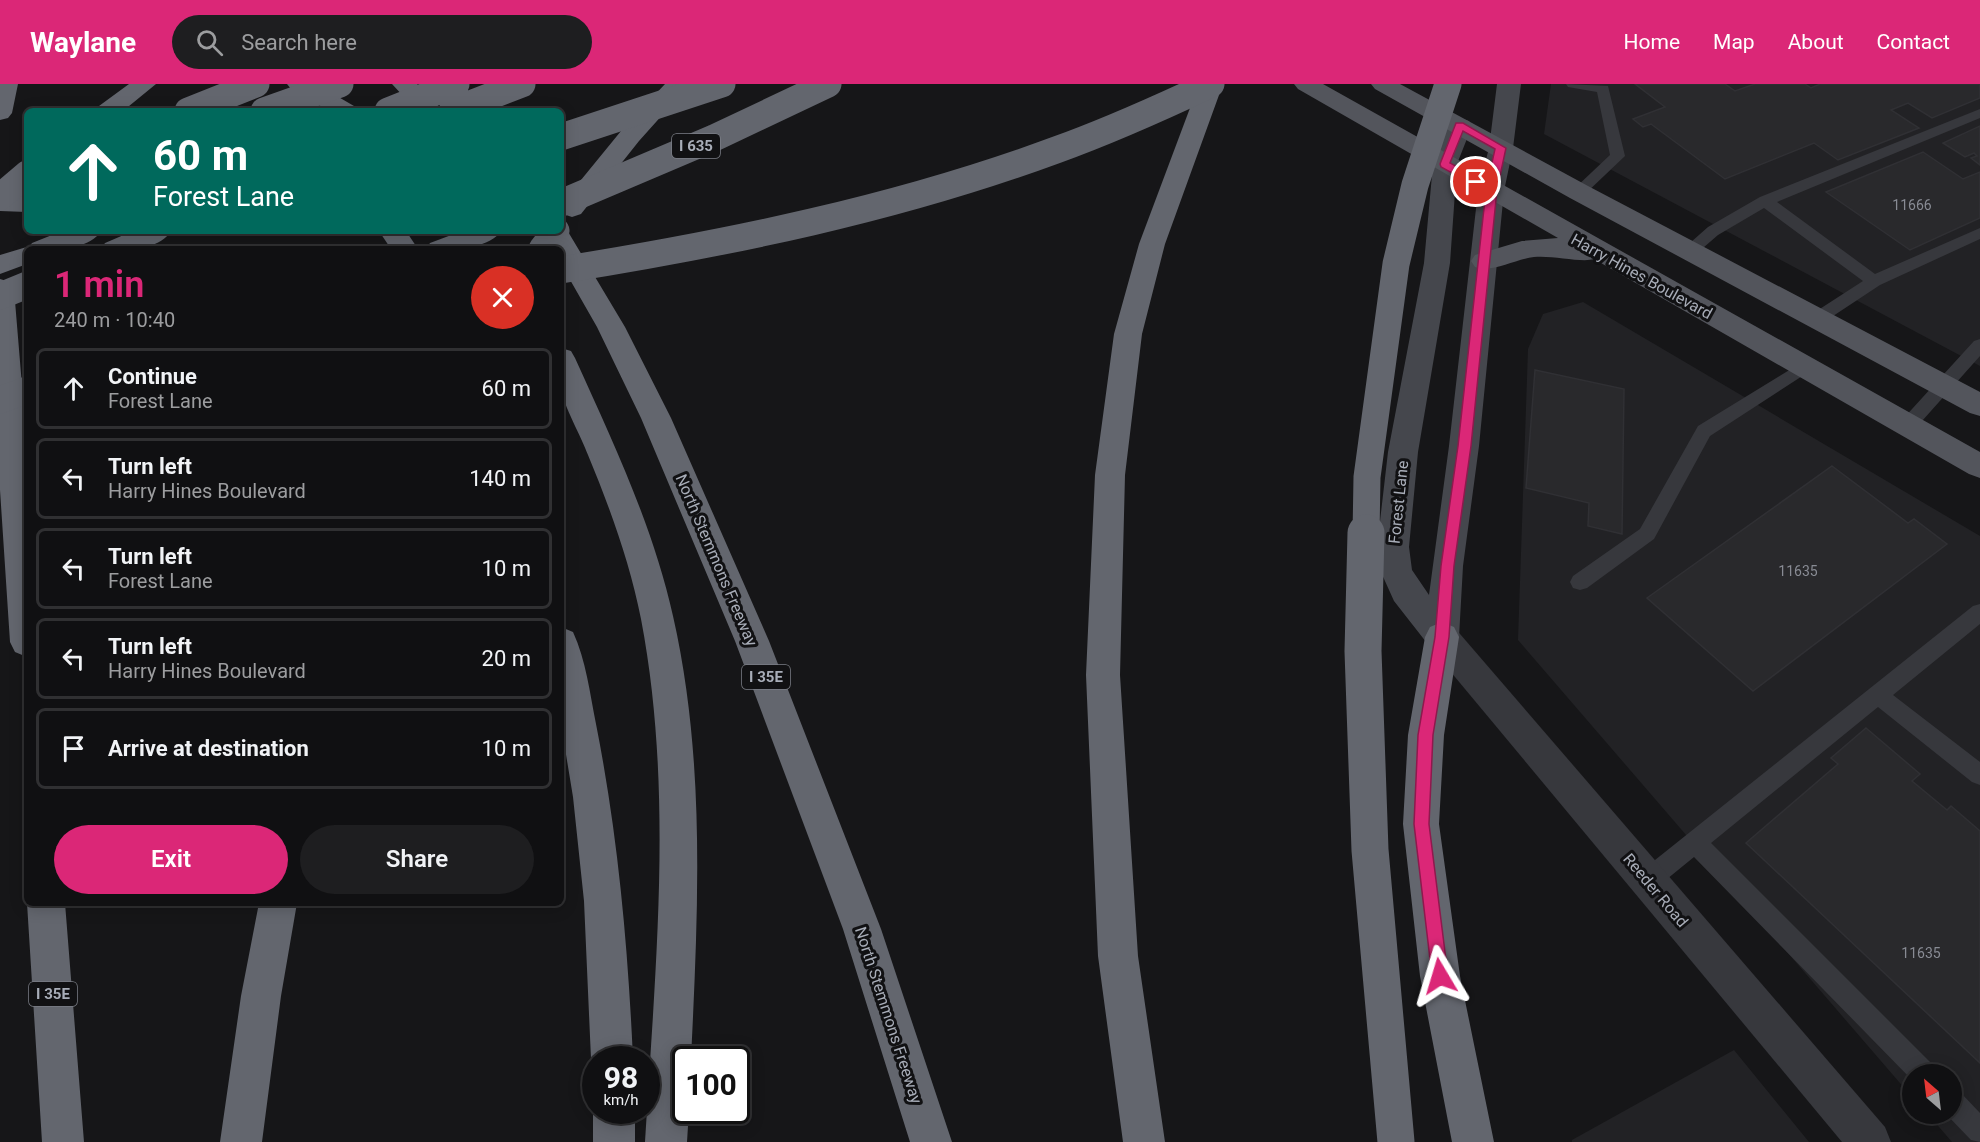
<!DOCTYPE html>
<meta charset="utf-8">
<style>
body{margin:0;font-family:Roboto,sans-serif;background:#1e1e20;color:#f1f3f6;height:100vh;display:flex;flex-direction:column;font-size:22px;white-space:nowrap}
*{box-sizing:border-box;margin:0}
p{font-size:20px;color:#9c9d9f}
.icon{flex:none;width:33px;height:33px;fill:none;stroke:currentColor;stroke-width:2;stroke-linecap:round;stroke-linejoin:round}
.map{position:relative;flex:1;overflow:hidden}
.panel{position:absolute;left:24px;top:162px;width:540px;height:660px;display:flex;flex-direction:column;background:#101012;border-radius:9px;box-shadow:0 3px 15px #0003,0 0 0 2px #303032}
.panel>*{flex:none}
.hud{position:absolute;left:24px;top:24px;width:540px;height:126px;border-radius:9px;box-shadow:0 3px 15px #0003,0 0 0 2px #303032;background:#00695c;color:#fff;overflow:hidden}
.needle{width:39px;rotate:332deg}
.controls{position:absolute;left:1902px;top:980px;display:grid;gap:12px}
.controls a{display:grid;place-items:center;width:60px;height:60px;border-radius:50%;background:#101012;box-shadow:0 3px 15px #0003,0 0 0 2px #303032;font-size:30px}
.speed{position:absolute;left:582px;top:962px;display:flex;gap:12px;font-size:30px;font-weight:700;text-align:center}
.speed>*{display:grid;place-content:center;width:78px;height:78px;border-radius:50%;background:#101012;box-shadow:0 3px 15px #0003,0 0 0 2px #303032;line-height:1}
.speed small{font-size:15px;font-weight:400}
.speed .limit{border:3px solid #111;border-radius:9px;background:#fff;color:#111}
.pin{position:absolute;display:grid;place-items:center;width:51px;height:51px;color:#fff;margin:-26px;border:3px solid #fff;border-radius:50%;box-shadow:0 2px 6px #0007}
.me{position:absolute;width:66px;margin:-33px;rotate:353deg;stroke-linejoin:round;filter:drop-shadow(0 0 4px #0008)}
.turn{display:flex;align-items:center;gap:21px;height:126px;padding:0 30px;font-size:27px}
.turn .icon{width:78px;height:78px;stroke-width:2.5}
.turn b{display:block;font-size:42px;line-height:51px}
.round{display:grid;place-items:center;flex:none;width:63px;height:63px;border-radius:32px;background:#1e1e20}
.summary{display:flex;align-items:center;justify-content:space-between;height:102px;padding:0 30px}
h1{font-size:36px;font-weight:600;line-height:45px;color:#db2777}
.button{display:flex;gap:12px;margin-top:auto;padding:12px 30px}
.button a{flex:1;height:69px;border-radius:36px;background:#db2777;color:#fff;font-size:24px;font-weight:600;line-height:69px;text-align:center}
.button a+a{background:#1e1e20;color:#f1f3f6}
ul{padding:0;list-style:none}
li{display:flex;align-items:center;gap:18px;height:81px;margin:0 12px 9px;padding:0 18px;border:3px solid #303032;border-radius:9px}
li div{flex:1}
li b{display:block;font-size:22px}
li em{font-style:normal}
header{display:flex;align-items:center;gap:36px;box-sizing:border-box;height:84px;padding:0 30px;background:#db2777;color:#fff}
header strong{font-size:28px}
nav{display:flex;gap:33px;margin-inline-start:auto;font-size:21px}
.search{width:420px;height:54px;background:#1e1e20;display:flex;align-items:center;gap:15px;box-sizing:border-box;padding:0 21px;border-radius:33px;color:#9c9d9f;font-size:22px}
.map>svg:first-child{display:block}
.built{fill:#222225}
.building{fill:#29292c;stroke:#303034;stroke-width:1.5}
.lines{fill:none;stroke-linecap:round;stroke-linejoin:round}
.lane{fill:#37383d;fill-rule:evenodd}
.street{fill:#37383d;fill-rule:evenodd}
.secondary{fill:#45474d;fill-rule:evenodd}
.primary{fill:#53555c;fill-rule:evenodd}
.highway{fill:#63666e;fill-rule:evenodd}
.highway-bridge-far1{stroke:#63666e;stroke-width:27}
.highway-bridge{stroke:#63666e;stroke-width:37}
.route{fill:#db2777;stroke:#8e194d;stroke-width:1.5}
.labels{text-anchor:middle;stroke-width:6;stroke-linejoin:round;paint-order:stroke}
.number-label{font-size:14px;fill:#888b94}
.shield{fill:#111113;stroke:#7b7e86;stroke-width:1.5}
.shield-label{font-size:15px;font-weight:bold;fill:#a8adb8}
.street-label{font-size:16px;fill:#a8adb8;stroke:#111113}
</style>
<header>
<strong>Waylane</strong>
<div class="search"><svg class="icon" aria-label="search" viewBox="0 0 24 24"><circle cx="10" cy="10" r="6"/><path d="M15 15l6 6"/></svg>Search here</div>
<nav><a>Home</a><a>Map</a><a>About</a><a>Contact</a></nav>
</header>
<div class="map">
<svg width="1980" height="1058" viewBox="0 0 1980 1058">
<rect width="100%" height="100%" fill="#161618"/>
<path class="built" d="M1551,0H1980V282L1544,50Z
M1583,218L1980,452V1058H1952L1927,1029H1952V990H1912V1013L1518,556L1528,265L1543,230Z
M1734,966L1809,1058H1572V1056Z"/>
<path class="building" d="M1635,0H1725L1735,7L1755,0H1805L1811,4L1820,0H1980V14L1932,34L1908,19L1891,26L1919,44L1838,76L1814,59L1725,95L1651,40L1643,43L1633,35L1665,23Z
M1980,42V81L1971,74L1977,72L1974,69L1965,73L1943,59Z
M1923,68L1963,95L1980,88V134L1910,166L1826,108Z
M1535,286L1624,305L1622,450L1588,442L1589,419L1526,404Z
M1832,382L1908,439L1914,435L1947,460L1753,607L1647,514Z
M1866,644L1920,690L1912,697L1947,726L1951,722L1980,747V979L1746,759L1838,680L1831,674Z"/>
<g class="lines">
<path class="lane" d="M1566,0L1608,2L1625,72L1584,111H1574L1572,108L1574,105L1610,71L1597,8L1568,3Z
M1980,25V34L1777,118L1875,190L1980,144V155L1880,201L1824,238H1812L1810,234L1812,230L1863,197L1764,124L1718,151L1696,170H1684L1682,166L1708,143L1760,113Z
M1980,255V272L1914,346L1908,348L1902,346L1899,341L1902,336L1974,257Z
M1804,277L1810,279L1812,283L1810,287L1710,352L1654,455L1587,504L1580,506L1573,504L1570,498L1573,492L1640,445L1698,342Z
M1980,520V540L1893,611L1980,678V701L1972,698L1878,623L1711,759L1933,981L1936,990H1912V996L1694,773L1656,804L1648,807L1640,804L1637,796L1640,788L1973,522Z
M1952,1006L1961,1009L1980,1029V1058L1971,1056L1945,1029H1952Z"/>
<path class="street" d="M1442,538L1454,543L1885,1043L1891,1058H1842L1430,563L1425,553L1430,543Z"/>
<path class="secondary" d="M1497,0H1521L1513,64L1504,107L1479,362L1463,482L1459,553L1454,563L1442,568L1430,563L1394,517L1380,486L1377,463L1388,368L1424,179L1433,80L1448,42L1451,37L1460,34L1469,37L1472,42L1457,80L1450,179L1418,368L1409,463L1412,486L1429,511L1449,362L1478,107L1489,64Z"/>
<path class="primary" d="M1294,0H1323L1980,368V394L1969,390L1594,175C1582,179 1552,171 1534,173C1515,175 1493,189 1475,183L1471,177L1475,171L1522,157L1558,154L1298,5Z
M1371,0H1400L1588,102L1980,308V332L1970,329L1570,114L1375,5Z"/>
<path class="highway" d="M0,0H18L12,29L8,34L0,36Z
M129,0H156L123,27H95L99,22Z
M287,0H316L354,22L358,27H329L291,5Z
M392,0H417L443,27H417Z
M665,0H690L639,57L581,130L572,133L563,130L561,127L563,118L621,47Z
M1199,0H1223L1165,160L1142,250L1125,391L1120,591L1138,872L1165,1058H1123L1098,872L1086,591L1095,391L1114,250L1139,160Z
M0,111L27,112V128L0,127Z
M561,140L564,141L625,243L671,334L769,557L881,845L952,1058H910L843,845L735,557L641,334L597,243L561,180V165H552L542,147H561Z
M62,147H101C88,168 48,165 27,165V180L0,190V171L30,162L32,159Z
M133,147H171C158,168 123,165 101,165L105,159Z
M379,147H406L418,165H391Z
M462,147H501C488,167 447,165 426,165L430,159Z
M0,195L10,198L14,205L27,362V573L15,568L10,558L0,406Z
M561,264L571,267L575,274C613,358 653,442 673,532C706,677 698,828 691,975H686V1026H689L687,1058H645C655,884 674,708 641,535C630,479 610,424 588,371C582,354 563,321 561,304C560,291 561,277 561,264Z
M1442,538L1454,543L1459,553L1444,651L1439,740L1460,892L1494,1058H1452L1420,892L1403,740L1408,651L1425,553L1430,543Z
M561,543L573,548C586,576 590,610 596,640C618,751 628,863 633,975H596V985L591,975L584,817L573,713L561,640Z
M27,819H65L84,1058H42Z
M259,819H297L281,912L262,1058H220L241,912Z
M596,1020V1026H635V1058H593V1026Z"/>
<path class="highway-bridge-far1" d="M188,27L256,0
M264,27L340,0
M388,27L456,0
M452,27L522,0
M561,53L722,0
M0,113L27,90
M561,119L714,54L828,0
M542,165L556,147
M561,186C729,159 896,125 1056,66C1109,47 1160,24 1211,0
M0,212L27,201
M0,316L27,306
M1366,451L1367,393L1396,180L1415,101L1448,0"/>
<path class="highway-bridge" d="M1366,449L1363,567L1370,766L1396,1058"/>
</g>
<path class="route" d="M1456,39H1463L1506,64L1497,106L1471,362L1454,482L1449,553L1433,651L1429,740L1448,892L1446,898L1440,900L1434,898L1432,892L1414,740L1418,651L1435,553L1441,482L1458,362L1486,106L1495,65L1463,47L1450,79L1480,95V100H1472L1441,83L1440,80Z"/>
<g class="labels">
<g class="number-label">
<text x="1912" y="126">11666</text>
<text x="1798" y="492">11635</text>
<text x="1921" y="874">11635</text>
</g>
<g class="shield">
<rect x="672" y="50" width="48" height="24" rx="4.5"/>
<rect x="742" y="581" width="48" height="24" rx="4.5"/>
<rect x="29" y="898" width="48" height="24" rx="4.5"/>
</g>
<g class="shield-label">
<text x="696" y="67">I 635</text>
<text x="766" y="598">I 35E</text>
<text x="53" y="915">I 35E</text>
</g>
<g class="street-label">
<text transform="translate(1642 192) rotate(29)" y="6">Harry Hines Boulevard</text>
<text transform="translate(1398 418) rotate(-84)" y="6">Forest Lane</text>
<text transform="translate(717 476) rotate(67)" y="6">North Stemmons Freeway</text>
<text transform="translate(1656 806) rotate(50)" y="6">Reeder Road</text>
<text transform="translate(889 931) rotate(72)" y="6">North Stemmons Freeway</text>
</g>
</g>
</svg>
<div class="controls">
<a><svg class="needle" viewBox="-14 -14 28 28"><path d="M0-13l5 13h-10z" fill="#e53935"/><path d="M0 13l5-13h-10z" fill="#9c9d9f"/></svg></a>
</div>
<div class="speed"><div>98<small>km/h</small></div><div class="limit">100</div></div>
<div class="pin" style="left:1476px;top:98px;background:#d93025"><svg class="icon" aria-label="arrive" viewBox="0 0 24 24"><path d="M6 21V4h12l-3 4 3 4H6"/></svg></div>
<svg class="me" style="left:1440px;top:892px" viewBox="-20 -20 40 40"><path d="M0-17L14 15 0 8-14 15z" fill="#db2777" stroke="#fff" stroke-width="4"/></svg>
<div class="hud">
<div class="turn"><svg class="icon" aria-label="ahead" viewBox="0 0 24 24"><path d="M12 20V5M6 11l6-6 6 6"/></svg><div><b>60 m</b>Forest Lane</div></div>
</div>
<section class="panel">
<div class="summary"><div><h1>1 min</h1><p>240 m · 10:40</p></div><a class="round" style="background:#d93025;color:#fff"><svg class="icon" aria-label="close" viewBox="0 0 24 24"><path d="M6 6l12 12M18 6L6 18"/></svg></a></div>
<ul>
<li><svg class="icon" aria-label="ahead" viewBox="0 0 24 24"><path d="M12 20V5M6 11l6-6 6 6"/></svg><div><b>Continue</b><p>Forest Lane</p></div><em>60 m</em></li>
<li><svg class="icon" aria-label="left" viewBox="0 0 24 24"><path d="M17 20v-9H6M10 6l-5 5 5 5"/></svg><div><b>Turn left</b><p>Harry Hines Boulevard</p></div><em>140 m</em></li>
<li><svg class="icon" aria-label="left" viewBox="0 0 24 24"><path d="M17 20v-9H6M10 6l-5 5 5 5"/></svg><div><b>Turn left</b><p>Forest Lane</p></div><em>10 m</em></li>
<li><svg class="icon" aria-label="left" viewBox="0 0 24 24"><path d="M17 20v-9H6M10 6l-5 5 5 5"/></svg><div><b>Turn left</b><p>Harry Hines Boulevard</p></div><em>20 m</em></li>
<li><svg class="icon" aria-label="arrive" viewBox="0 0 24 24"><path d="M6 21V4h12l-3 4 3 4H6"/></svg><div><b>Arrive at destination</b></div><em>10 m</em></li>
</ul>
<div class="button"><a>Exit</a><a>Share</a></div>
</section>
</div>
